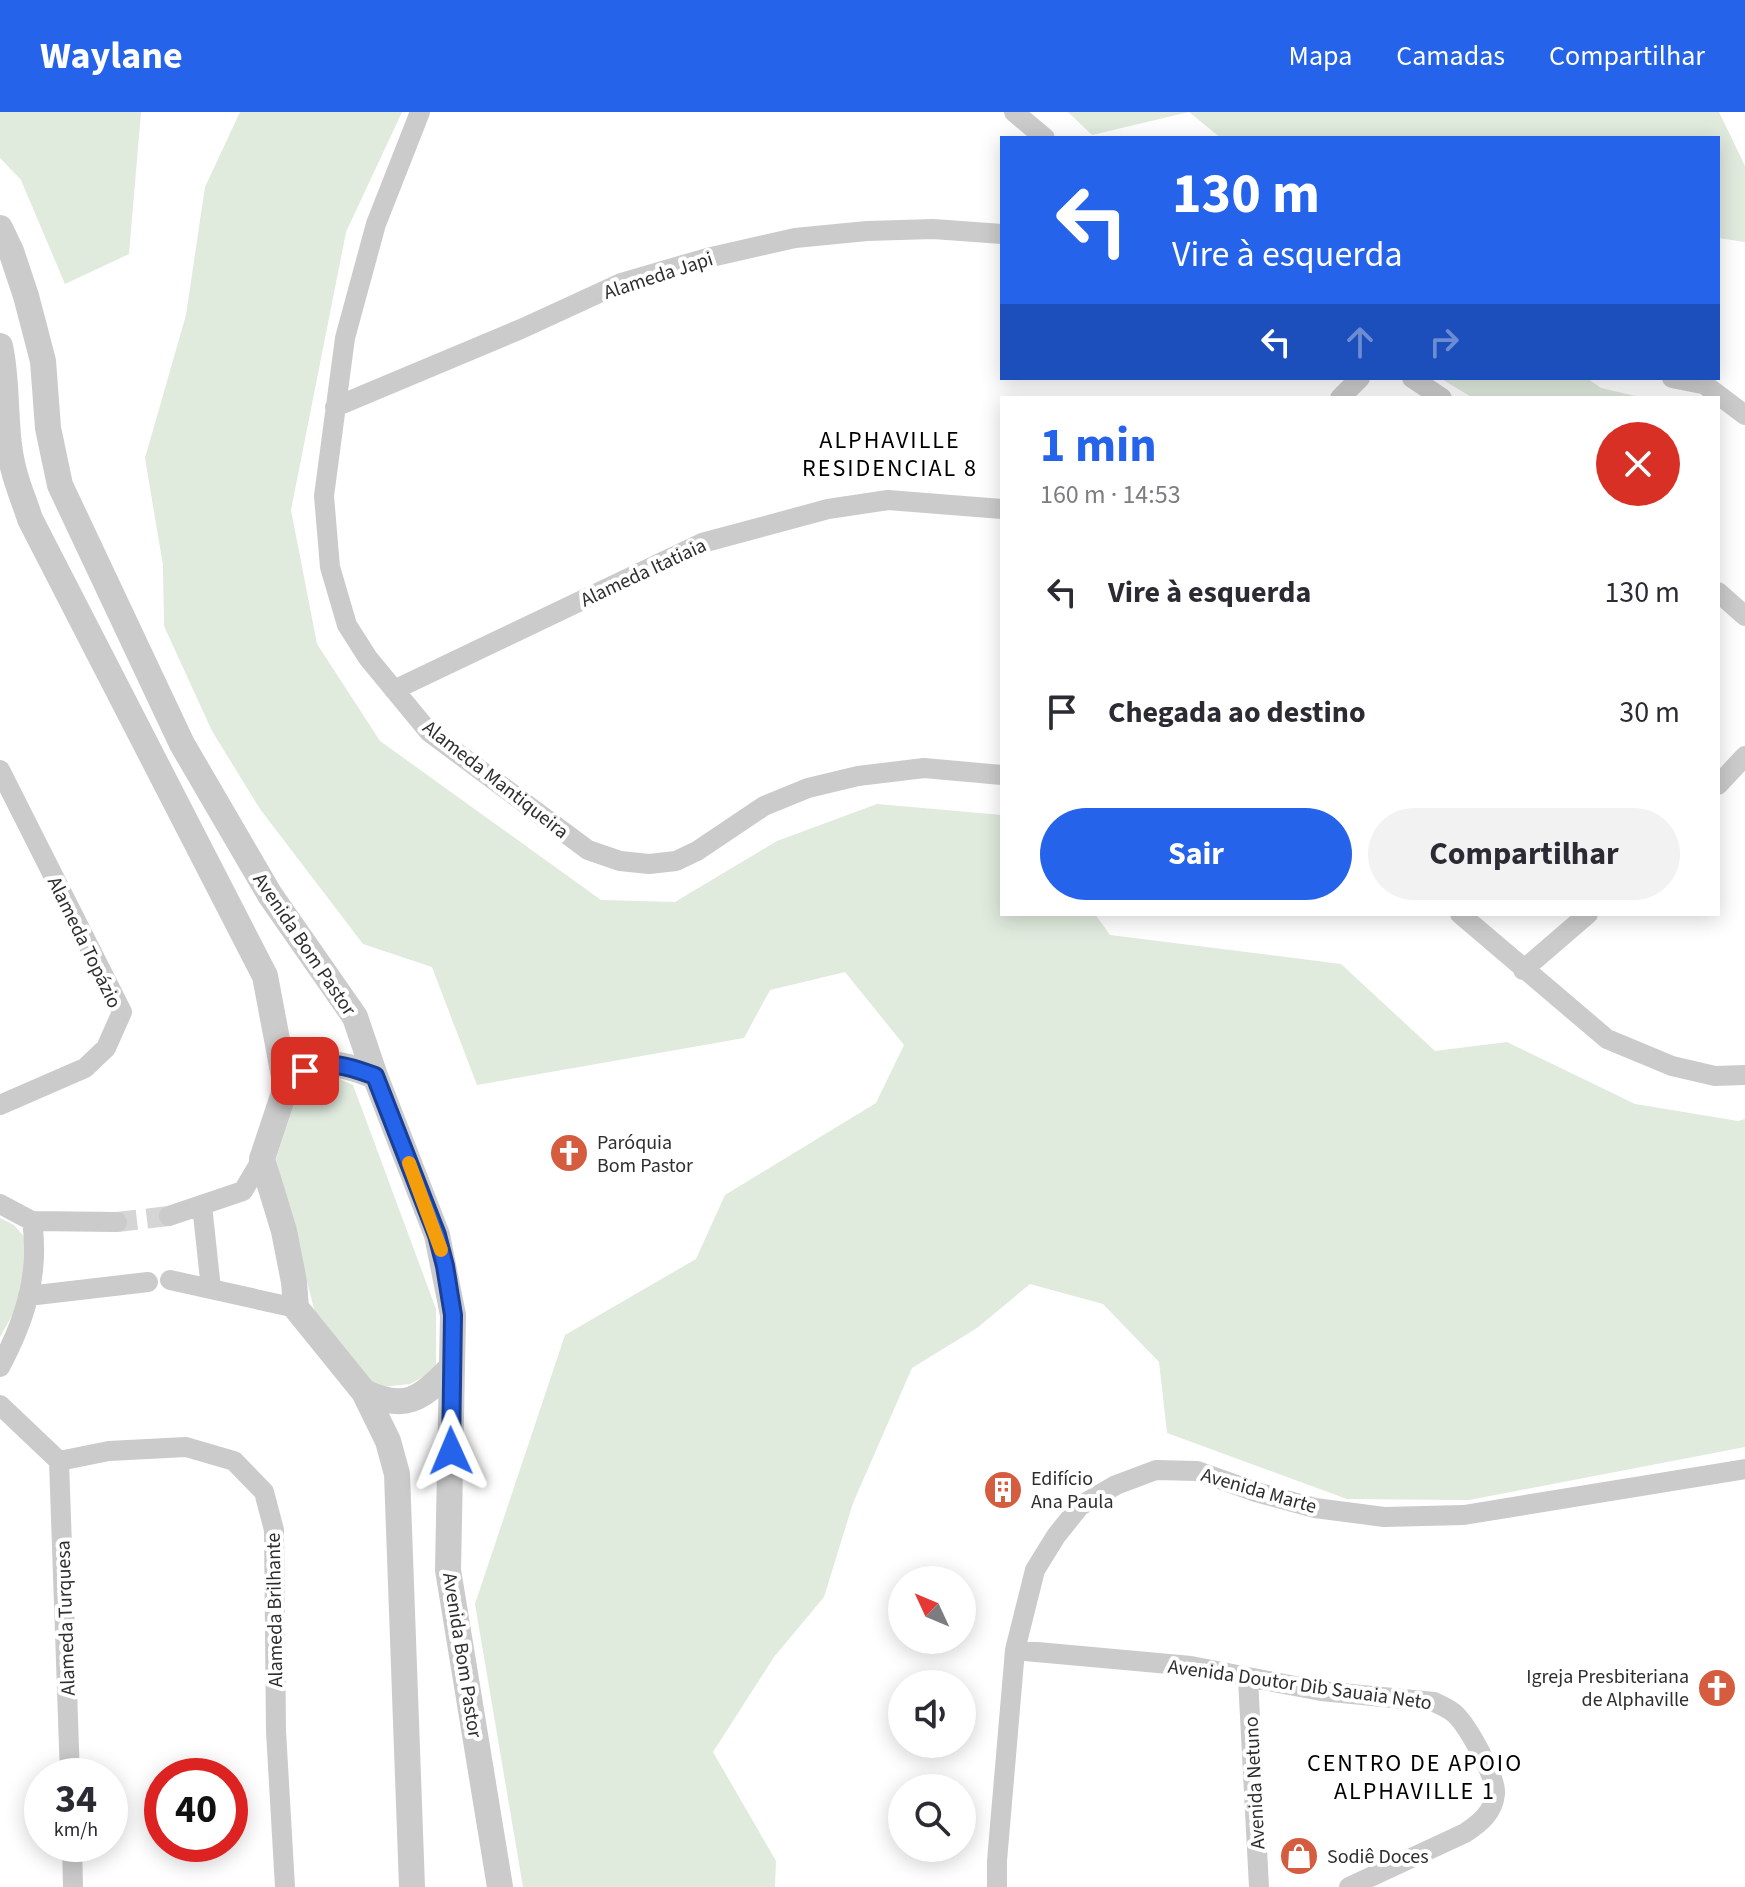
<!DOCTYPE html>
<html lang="pt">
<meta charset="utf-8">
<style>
body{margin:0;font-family:"Source Sans 3",sans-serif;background:#f2f2f3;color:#2b2b33;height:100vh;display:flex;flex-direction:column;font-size:30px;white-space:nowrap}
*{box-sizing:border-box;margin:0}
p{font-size:26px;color:#7c7c81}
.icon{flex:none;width:44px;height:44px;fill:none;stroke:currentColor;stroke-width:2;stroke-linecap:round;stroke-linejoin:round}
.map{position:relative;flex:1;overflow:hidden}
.details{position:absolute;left:1000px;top:284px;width:720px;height:520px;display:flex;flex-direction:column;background:#fff;border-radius:0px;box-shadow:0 4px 20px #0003}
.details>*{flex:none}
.top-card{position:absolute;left:1000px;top:24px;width:720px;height:244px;border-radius:0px;box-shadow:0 4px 20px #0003;background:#2563eb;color:#fff;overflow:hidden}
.needle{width:52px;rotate:314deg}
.controls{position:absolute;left:888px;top:1454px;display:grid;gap:16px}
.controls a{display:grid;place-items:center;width:88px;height:88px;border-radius:50%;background:#fff;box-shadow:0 4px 20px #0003;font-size:40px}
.speed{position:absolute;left:24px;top:1646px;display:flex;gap:16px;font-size:40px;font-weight:700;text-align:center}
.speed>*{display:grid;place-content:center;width:104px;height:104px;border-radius:50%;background:#fff;box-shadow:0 4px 20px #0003;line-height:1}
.speed small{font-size:20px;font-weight:400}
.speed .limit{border:12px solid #d22;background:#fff;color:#111}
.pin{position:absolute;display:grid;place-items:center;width:68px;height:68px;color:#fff;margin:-34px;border-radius:16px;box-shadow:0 4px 12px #0006}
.me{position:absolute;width:88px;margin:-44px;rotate:359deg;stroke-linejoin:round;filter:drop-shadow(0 0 6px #0008)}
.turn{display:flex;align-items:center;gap:28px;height:168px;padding:0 40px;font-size:36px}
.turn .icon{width:104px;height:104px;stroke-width:2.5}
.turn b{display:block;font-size:56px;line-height:68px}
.lanes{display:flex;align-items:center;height:76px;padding:0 40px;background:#0003;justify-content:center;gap:40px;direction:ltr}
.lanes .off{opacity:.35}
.round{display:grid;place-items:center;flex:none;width:84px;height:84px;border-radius:42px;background:#f2f2f3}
.headline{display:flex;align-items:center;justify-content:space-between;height:136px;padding:0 40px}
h1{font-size:48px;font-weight:700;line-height:60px;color:#2563eb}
.primary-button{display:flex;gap:16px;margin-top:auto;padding:16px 40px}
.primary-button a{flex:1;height:92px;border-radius:48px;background:#2563eb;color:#fff;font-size:32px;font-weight:700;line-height:92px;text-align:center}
.primary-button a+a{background:#f2f2f3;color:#2b2b33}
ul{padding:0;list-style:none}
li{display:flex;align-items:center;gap:24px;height:120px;padding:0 40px}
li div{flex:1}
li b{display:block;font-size:30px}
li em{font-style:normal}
header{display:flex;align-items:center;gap:48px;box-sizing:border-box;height:112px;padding:0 40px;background:#2563eb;color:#fff}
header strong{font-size:38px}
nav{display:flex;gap:44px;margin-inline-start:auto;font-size:28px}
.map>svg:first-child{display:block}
.green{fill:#e0eadd}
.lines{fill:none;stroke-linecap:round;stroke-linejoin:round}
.minor-tunnel{stroke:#d5d5d5;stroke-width:20;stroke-dasharray:20 10;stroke-linecap:butt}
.minor{stroke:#cbcbcb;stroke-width:20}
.tertiary{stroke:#cbcbcb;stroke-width:26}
.route-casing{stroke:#184099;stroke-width:20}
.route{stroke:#2563eb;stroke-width:14}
.slow{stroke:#f59e0b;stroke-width:14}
.labels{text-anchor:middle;stroke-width:8;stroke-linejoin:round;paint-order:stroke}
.street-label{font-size:20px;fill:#2e2e2e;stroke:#fff}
.poi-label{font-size:20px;fill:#2e2e2e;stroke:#fff;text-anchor:start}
.quarter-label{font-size:24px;letter-spacing:2px;fill:#000;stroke:#fff}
</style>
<header>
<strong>Waylane</strong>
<nav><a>Mapa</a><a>Camadas</a><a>Compartilhar</a></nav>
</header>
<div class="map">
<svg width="1745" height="1775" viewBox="0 0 1745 1775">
<rect width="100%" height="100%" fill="#fff"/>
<path class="green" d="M0,0H141L129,142L65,172L21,68L0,46Z
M240,0H402L346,120L291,398L317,532L380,629L601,788L675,790L777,729L877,692L1002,703V802H1095L1110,823L1341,852L1435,939L1507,930L1635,992L1738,1009L1745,1007V1335L1469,1388L1347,1387L1167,1321L1159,1250L1103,1192L1030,1172L977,1216L912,1256L853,1391L824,1485L774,1545L713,1640L776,1749L775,1775H523L475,1492L565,1223L696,1147L725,1083L876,991L904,933L845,860L770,878L744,926L477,973L432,855L363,832L260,697L212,619L164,514L163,453L145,346L186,203L205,75Z
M1068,0H1719L1745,54V130L1718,126V26H1221L1189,0L1092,23Z
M1440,266H1587L1601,276L1644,286H1473Z
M319,964L335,965L353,973L436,1197V1258L410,1272L372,1276L315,1201L276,1047L301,971Z
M0,1106L14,1113L29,1130L32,1168L0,1225Z"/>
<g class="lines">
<path class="minor-tunnel" d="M117,1110L169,1104"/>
<path class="minor" d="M420,0L376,112L345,226L324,384L330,455L347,513L368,546L429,620L588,738L620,749L649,752L676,749L697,739L764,694L808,676L858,664L924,656L1002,663
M1014,0L1045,26
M1412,266L1442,286
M1672,266L1702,272
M1696,266L1745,303
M1340,286L1360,266
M335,295L521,217L621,171L707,146L795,126L867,119L933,117L1002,122
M1718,480L1745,504
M394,578L702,431L828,397L888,388L1002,397
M0,658L122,900L106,936L85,956L0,993
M1718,673L1745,644
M1460,802L1607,927L1672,954L1715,964L1745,963
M1523,858L1588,802
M0,1092L32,1109C40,1162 25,1208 0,1255
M202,1093L211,1177
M169,1104L243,1079L262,1047
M32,1109L117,1110
M170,1168L296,1196
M28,1184L148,1170
M0,1293L59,1349L109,1339L186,1335L234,1349L264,1380L274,1418L276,1619L285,1775
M59,1349L70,1664
M1015,1538L1191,1554L1321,1579L1434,1590C1442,1594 1450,1597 1456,1603C1468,1615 1497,1666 1495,1682C1493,1701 1480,1711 1465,1721L1349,1775
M1248,1567L1259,1775
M72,1732L73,1775
M997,1775V1749L1015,1538L1035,1458L1056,1424L1080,1394L1116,1373L1156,1358L1197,1359L1256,1380L1315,1396L1384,1405L1464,1403L1745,1357"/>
<path class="tertiary" d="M0,116L11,139L26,184L43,249L48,316L60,373L182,632L270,783L355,905L375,964L437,1123L453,1203L448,1458L500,1775
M0,234C9,275 3,318 14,359C18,375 25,391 30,407L265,864L286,975L262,1047L284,1119L294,1170L296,1196L364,1280L388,1329L397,1362L412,1775
M286,975C321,945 334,949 375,964
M364,1280C404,1299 421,1288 450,1257"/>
</g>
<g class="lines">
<g class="route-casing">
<path id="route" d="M305,959C331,947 350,955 375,964L437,1123L445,1154L453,1203L451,1339"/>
</g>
<use href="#route" class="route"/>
<path class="slow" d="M409,1051L441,1138"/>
</g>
<defs>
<g id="church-disc" transform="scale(2)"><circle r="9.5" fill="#d65c3f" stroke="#fff"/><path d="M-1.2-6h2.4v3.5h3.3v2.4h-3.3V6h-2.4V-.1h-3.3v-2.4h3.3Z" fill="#fff"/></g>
<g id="building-disc" transform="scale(2)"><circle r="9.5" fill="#d65c3f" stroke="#fff"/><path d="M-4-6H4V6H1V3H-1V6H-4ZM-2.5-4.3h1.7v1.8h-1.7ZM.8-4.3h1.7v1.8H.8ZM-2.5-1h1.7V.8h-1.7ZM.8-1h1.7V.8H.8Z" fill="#fff"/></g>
<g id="shop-disc" transform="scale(2)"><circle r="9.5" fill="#d65c3f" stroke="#fff"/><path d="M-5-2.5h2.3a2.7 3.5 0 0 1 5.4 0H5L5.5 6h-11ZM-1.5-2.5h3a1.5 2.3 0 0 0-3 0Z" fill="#fff"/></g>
</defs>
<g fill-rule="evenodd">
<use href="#church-disc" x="569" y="1041"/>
<use href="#building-disc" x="1003" y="1378"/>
<use href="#church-disc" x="1717" y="1576"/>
<use href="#shop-disc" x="1299" y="1744"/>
</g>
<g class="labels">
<g class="street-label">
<text transform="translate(658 163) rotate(-18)" y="7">Alameda Japi</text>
<text transform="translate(643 460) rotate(-25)" y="7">Alameda Itatiaia</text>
<text transform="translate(496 667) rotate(38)" y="7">Alameda Mantiqueira</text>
<text transform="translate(85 830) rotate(64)" y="7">Alameda Topázio</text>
<text transform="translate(305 832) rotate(56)" y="7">Avenida Bom Pastor</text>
<text transform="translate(1259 1378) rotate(16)" y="7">Avenida Marte</text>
<text transform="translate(274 1498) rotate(-91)" y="7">Alameda Brilhante</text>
<text transform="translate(65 1506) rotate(-92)" y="7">Alameda Turquesa</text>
<text transform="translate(463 1543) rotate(81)" y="7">Avenida Bom Pastor</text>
<text transform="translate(1300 1572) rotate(8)" y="7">Avenida Doutor Dib Sauaia Neto</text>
<text transform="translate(1254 1671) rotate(-93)" y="7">Avenida Netuno</text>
</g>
<g class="poi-label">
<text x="597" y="1037">Paróquia<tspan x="597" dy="23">Bom Pastor</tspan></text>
<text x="1031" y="1373">Edifício<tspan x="1031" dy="23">Ana Paula</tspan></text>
<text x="1689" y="1571" text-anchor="end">Igreja Presbiteriana<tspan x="1689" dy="23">de Alphaville</tspan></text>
<text x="1327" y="1751">Sodiê Doces</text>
</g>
<g class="quarter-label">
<text x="890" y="336">ALPHAVILLE<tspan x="890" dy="28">RESIDENCIAL 8</tspan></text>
<text x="1415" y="1659">CENTRO DE APOIO<tspan x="1415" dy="28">ALPHAVILLE 1</tspan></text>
</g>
</g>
</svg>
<div class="controls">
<a><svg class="needle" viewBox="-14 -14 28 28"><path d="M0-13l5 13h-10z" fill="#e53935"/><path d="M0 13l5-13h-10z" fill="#7c7c81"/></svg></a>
<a><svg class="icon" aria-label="sound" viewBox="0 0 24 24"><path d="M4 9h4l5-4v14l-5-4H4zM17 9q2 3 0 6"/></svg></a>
<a><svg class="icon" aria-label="search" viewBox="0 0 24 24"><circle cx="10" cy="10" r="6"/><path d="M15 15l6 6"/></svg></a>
</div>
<div class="speed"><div>34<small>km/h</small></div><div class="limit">40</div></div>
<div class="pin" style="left:305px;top:959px;background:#d93025"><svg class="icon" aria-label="arrive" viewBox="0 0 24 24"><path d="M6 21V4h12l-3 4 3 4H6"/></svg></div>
<svg class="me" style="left:451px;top:1339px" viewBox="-20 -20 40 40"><path d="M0-17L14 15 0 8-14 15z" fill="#2563eb" stroke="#fff" stroke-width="4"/></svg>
<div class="top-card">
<div class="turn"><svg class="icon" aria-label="left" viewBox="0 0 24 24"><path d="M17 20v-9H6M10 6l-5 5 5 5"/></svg><div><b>130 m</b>Vire à esquerda</div></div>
<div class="lanes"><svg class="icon" aria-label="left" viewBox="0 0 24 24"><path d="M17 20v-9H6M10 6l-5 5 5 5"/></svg><svg class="icon off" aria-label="ahead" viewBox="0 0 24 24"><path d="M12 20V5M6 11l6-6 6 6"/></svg><svg class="icon off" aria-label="right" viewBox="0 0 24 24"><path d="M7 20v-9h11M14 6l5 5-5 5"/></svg></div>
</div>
<section class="details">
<div class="headline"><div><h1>1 min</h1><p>160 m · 14:53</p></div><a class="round" style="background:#d93025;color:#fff"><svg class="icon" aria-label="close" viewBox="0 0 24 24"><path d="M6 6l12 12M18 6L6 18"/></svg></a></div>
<ul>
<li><svg class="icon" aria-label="left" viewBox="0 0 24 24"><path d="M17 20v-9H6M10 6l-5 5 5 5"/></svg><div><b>Vire à esquerda</b></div><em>130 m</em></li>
<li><svg class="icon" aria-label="arrive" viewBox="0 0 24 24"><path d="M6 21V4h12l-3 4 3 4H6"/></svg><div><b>Chegada ao destino</b></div><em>30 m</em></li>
</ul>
<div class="primary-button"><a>Sair</a><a>Compartilhar</a></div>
</section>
</div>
